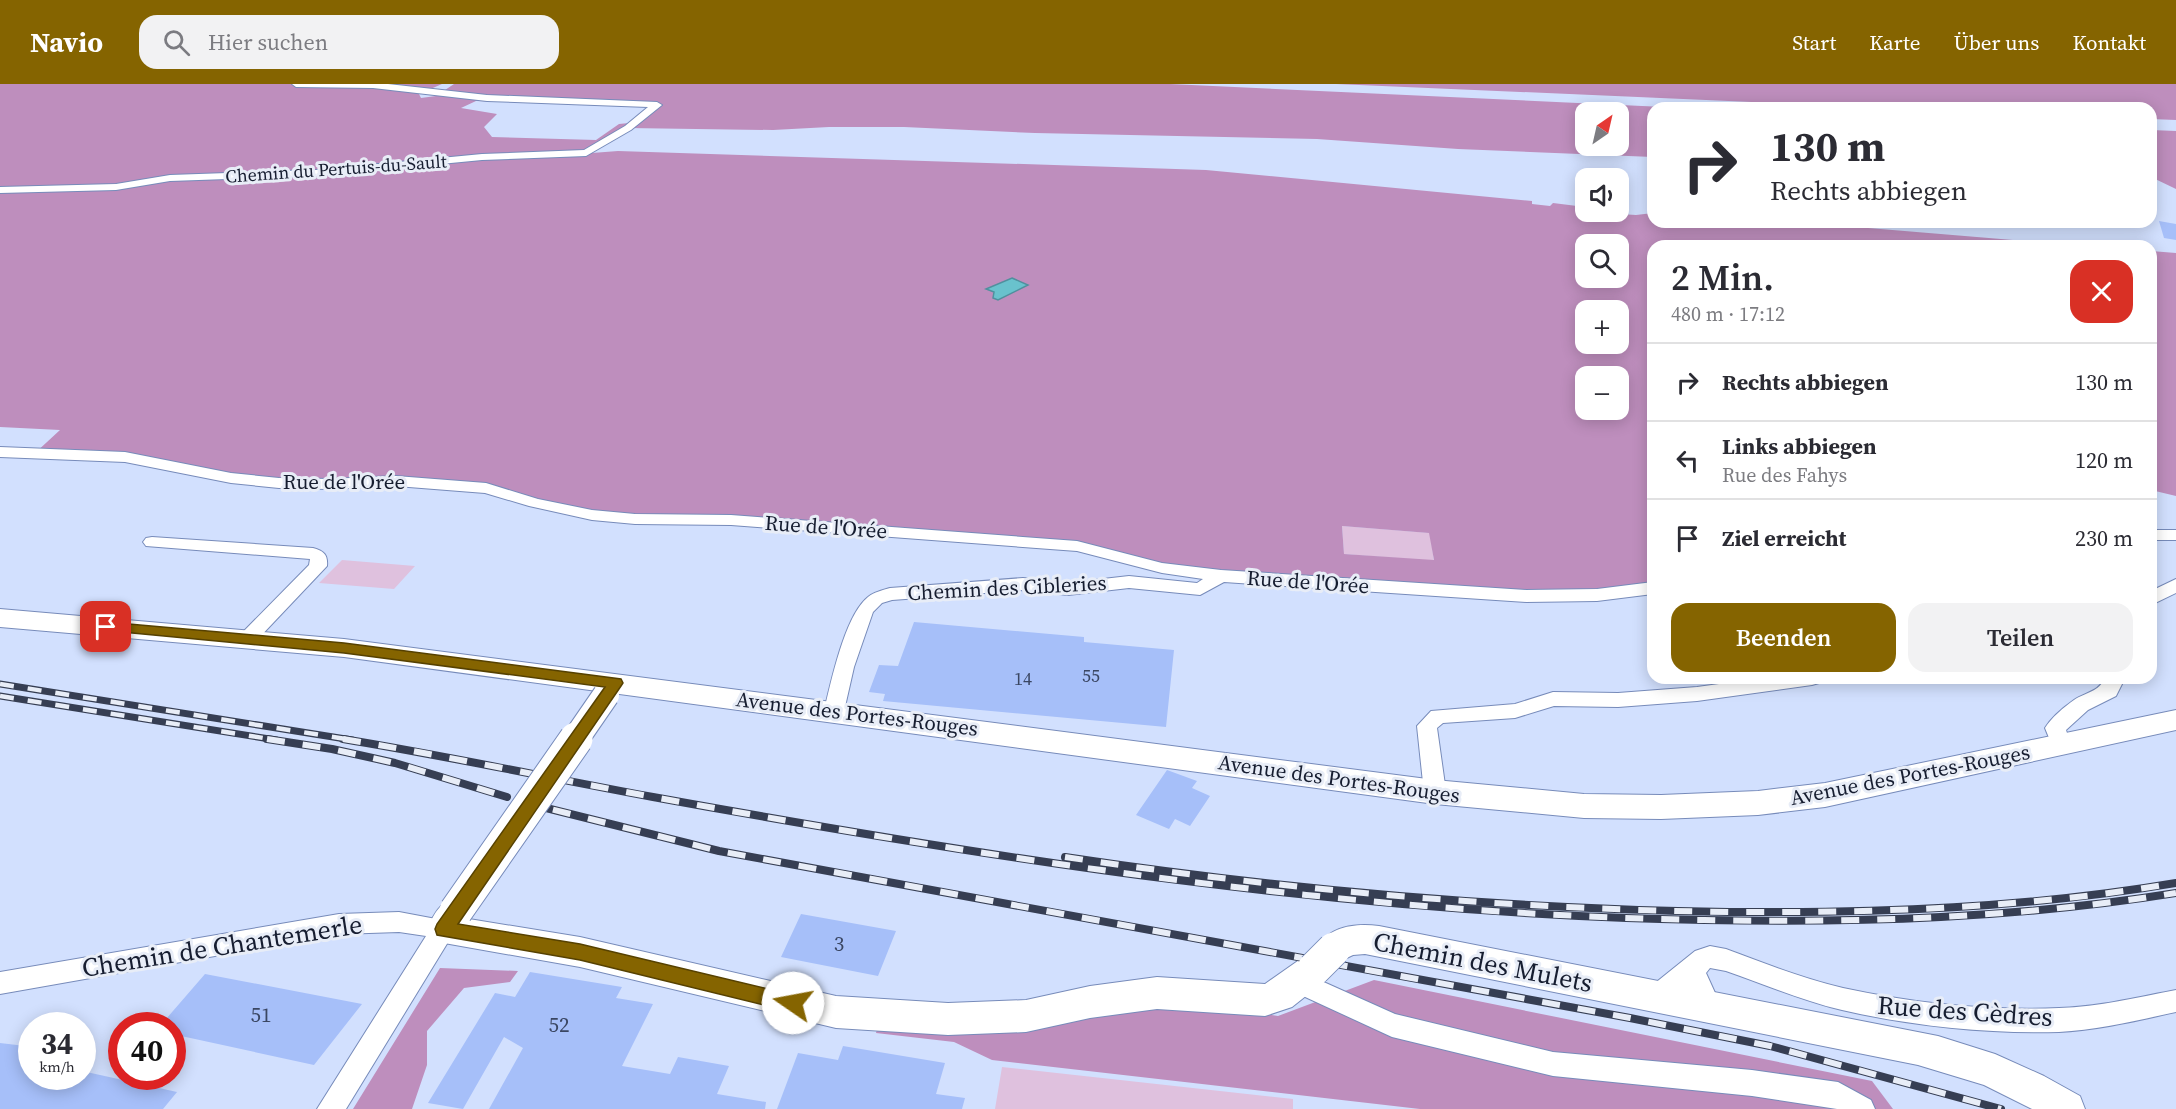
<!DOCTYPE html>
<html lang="de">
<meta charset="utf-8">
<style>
body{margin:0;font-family:"Source Serif 4",serif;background:#f2f2f3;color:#2b2b33;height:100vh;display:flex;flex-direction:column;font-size:22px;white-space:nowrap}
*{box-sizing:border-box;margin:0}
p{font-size:20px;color:#7c7c81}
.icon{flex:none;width:33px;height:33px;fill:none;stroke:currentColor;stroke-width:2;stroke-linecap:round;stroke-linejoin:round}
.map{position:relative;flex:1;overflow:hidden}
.side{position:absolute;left:1647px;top:156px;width:510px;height:444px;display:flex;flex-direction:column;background:#fff;border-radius:18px;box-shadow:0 3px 15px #0003}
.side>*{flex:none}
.banner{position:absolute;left:1647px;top:18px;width:510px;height:126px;border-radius:18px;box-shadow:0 3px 15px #0003;background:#fff;color:#2b2b33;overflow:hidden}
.needle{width:39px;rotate:34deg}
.fabs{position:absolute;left:1575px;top:18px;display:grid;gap:12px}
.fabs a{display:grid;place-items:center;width:54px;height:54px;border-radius:12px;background:#fff;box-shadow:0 3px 15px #0003;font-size:30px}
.speed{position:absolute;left:18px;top:928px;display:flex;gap:12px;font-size:30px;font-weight:700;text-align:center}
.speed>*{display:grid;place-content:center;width:78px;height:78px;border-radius:50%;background:#fff;box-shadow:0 3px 15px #0003;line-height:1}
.speed small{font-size:15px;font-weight:400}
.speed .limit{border:9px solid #d22;background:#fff;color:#111}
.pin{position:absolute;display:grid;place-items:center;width:51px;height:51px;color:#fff;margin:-26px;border-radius:12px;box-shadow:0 3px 9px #0006}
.me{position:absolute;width:66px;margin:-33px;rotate:282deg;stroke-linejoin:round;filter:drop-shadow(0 0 4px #0008)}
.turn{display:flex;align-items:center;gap:21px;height:126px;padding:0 24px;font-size:27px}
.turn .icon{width:78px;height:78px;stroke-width:2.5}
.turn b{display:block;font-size:42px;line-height:51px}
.round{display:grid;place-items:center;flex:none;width:63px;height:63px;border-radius:18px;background:#f2f2f3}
.summary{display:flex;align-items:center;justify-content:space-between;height:102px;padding:0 24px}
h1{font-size:36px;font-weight:600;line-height:45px}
.cta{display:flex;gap:12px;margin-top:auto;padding:12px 24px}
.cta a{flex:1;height:69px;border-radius:18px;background:#856400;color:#fff;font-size:24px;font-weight:600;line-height:69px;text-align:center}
.cta a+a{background:#f2f2f3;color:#2b2b33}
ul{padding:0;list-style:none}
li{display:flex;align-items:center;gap:18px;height:78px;padding:0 24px;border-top:2px solid #e1e1e2}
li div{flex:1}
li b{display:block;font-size:22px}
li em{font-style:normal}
header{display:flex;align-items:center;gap:36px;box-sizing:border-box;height:84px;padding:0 30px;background:#856400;color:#fff}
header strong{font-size:28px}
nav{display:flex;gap:33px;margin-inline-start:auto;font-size:21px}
.search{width:420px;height:54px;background:#f2f2f3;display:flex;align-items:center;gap:15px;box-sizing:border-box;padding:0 21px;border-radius:18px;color:#7c7c81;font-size:22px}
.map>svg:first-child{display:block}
.green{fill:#dfc1de}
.forest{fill:#be8ebd;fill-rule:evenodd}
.water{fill:#69c2cd;stroke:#50909e;stroke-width:1.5}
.building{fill:#a6bff9}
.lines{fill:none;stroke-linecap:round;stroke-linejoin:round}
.street-casing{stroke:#778bba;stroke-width:2}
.secondary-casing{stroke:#778bba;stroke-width:2}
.street{fill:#fff;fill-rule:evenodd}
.secondary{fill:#fff;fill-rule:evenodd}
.rail-far1-casing{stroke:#363e53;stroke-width:7}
.rail-casing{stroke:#363e53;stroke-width:8}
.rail-far1{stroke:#e8edf7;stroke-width:4.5;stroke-dasharray:14;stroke-linecap:butt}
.rail{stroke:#e8edf7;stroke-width:6;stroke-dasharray:18;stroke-linecap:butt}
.secondary-bridge-far1-casing{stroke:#778bba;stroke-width:28;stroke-linecap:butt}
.secondary-bridge-casing{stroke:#778bba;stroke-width:35;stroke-linecap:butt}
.secondary-bridge-far1{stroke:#fff;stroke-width:26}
.secondary-bridge{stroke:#fff;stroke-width:33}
.route{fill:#856400;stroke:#564100;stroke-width:1.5}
.labels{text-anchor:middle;stroke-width:6;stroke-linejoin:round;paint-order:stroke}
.far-street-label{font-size:18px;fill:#161d30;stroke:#e8edf7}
.number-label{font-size:18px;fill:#3a4662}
.street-label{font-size:21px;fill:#161d30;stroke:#e8edf7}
.near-number-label{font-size:21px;fill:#3a4662}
.near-street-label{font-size:26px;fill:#161d30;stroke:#e8edf7}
</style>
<header>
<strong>Navio</strong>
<div class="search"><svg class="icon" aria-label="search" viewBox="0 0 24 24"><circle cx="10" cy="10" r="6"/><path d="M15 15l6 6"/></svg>Hier suchen</div>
<nav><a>Start</a><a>Karte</a><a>Über uns</a><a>Kontakt</a></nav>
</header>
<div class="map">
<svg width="2176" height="1025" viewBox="0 0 2176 1025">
<rect width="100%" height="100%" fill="#d2e0fe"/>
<path class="green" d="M1342,442L1430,449L1434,477L1344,470Z
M342,476L415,482L394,505L319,499Z
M1002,983L1293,1015V1025H995Z"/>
<path class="forest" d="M0,0H442L419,10L421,14L436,12L454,0H1170L1685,24H1653V73L1458,65L1317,55L1035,49L904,43H829L773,46L628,44L592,69L618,67L1206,86L1532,117V120L1550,122L1553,119L1585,123L1586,128L1636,131L1653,129V138H1768L1784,142L1796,138L2086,162H1653V504L1597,511L1221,492L1077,462L592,431L486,404L279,399L125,373L34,370L60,346L0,343ZM476,17L661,21L639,38L619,40L596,56L492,53L484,43L497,30L461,24ZM1586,28H1618V62H1586ZM1586,160H1618V194H1586ZM1586,226H1618V260H1586ZM1586,292H1618V326H1586ZM1342,442L1429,449L1434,476L1344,470Z
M1336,0H2176V36L2151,35V24H1893Z
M2151,46L2176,47V105L2151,93Z
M2151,167L2176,169V412L2151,406Z
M440,884L518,887L510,898L464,904L427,947V981L412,1025H353Z
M1374,896L1872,997L1893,1025H1420L992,976L954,958L876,949L878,941L1179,917L1278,932Z"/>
<path class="water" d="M1012,194L1028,201L998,216L993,214L994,208L986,205Z"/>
<path class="building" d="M2159,137L2176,140V156L2164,154Z
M914,538L1084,553V558L1174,566L1166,643L883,617L885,610L869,608L879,581L898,582Z
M1167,686L1197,697L1192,704L1210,712L1190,742L1175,735L1169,745L1136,731Z
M801,830L896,847L878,892L781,873Z
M530,888L622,903L616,914L653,920L622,982L670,990L678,973L729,982L717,1010L766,1018L765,1025H489L523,964L504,953L463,1025L428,1019L495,909L515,913Z
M205,890L362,920L314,981L172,950V942H160Z
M0,959L25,962L32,966V993H82V987L177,1008L163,1025H0Z
M843,962L945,979L936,1010L965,1014L962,1025H777L798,969L838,976Z"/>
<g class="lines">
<g class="street-casing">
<path id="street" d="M292,0H388L487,11L657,18L662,21L631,46L586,72L482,76L316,92L170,97L116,106L0,109V103L116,100L170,91L316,86L482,70L584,66L625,42L648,23L487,17L373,4L296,3Z
M0,363L125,368L231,389L279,394L328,395L396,392L486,399L538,415L592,426L635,430L731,431L1077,457L1162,479L1221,486L1526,506L1597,505L1653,498V510L1597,517L1526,518L1224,498L1200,511L1129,504L1068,511L1023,506L892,516L882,519L873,528L854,583L844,627L841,632L834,634L827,632L824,627C831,598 845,531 868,513C874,508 883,506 890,504L1023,494L1068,499L1129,492L1197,499L1203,495L1162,489L1077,467L731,441L635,440L592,436L529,422L485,409L396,402L328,405L279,404L231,399L125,378L0,373Z
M2151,446H2176V456H2151Z
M152,453L313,464C324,467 328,471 327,482L255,558L248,560L241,558L239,554L241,550L309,481L310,475L146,462L143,458L146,454Z
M2176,495V509L2151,521V507Z
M1763,594H1822L1819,599L1812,601L1697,617L1618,623L1554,622L1515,634L1443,639L1437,644L1446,708L1443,714L1435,716L1427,714L1424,708L1417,642L1431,627L1515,620L1553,608L1618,609L1697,603Z
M2105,594H2125L2116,612L2088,626L2066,646L2071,661L2068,666L2061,669L2054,666L2045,644C2051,634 2064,623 2074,616C2086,608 2099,608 2105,594Z
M399,828L452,838L456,845L346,1025H317L426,852L399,848L339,850L0,910V888L339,830Z
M1710,862L1726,865C1764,879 1803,895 1843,904C1912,919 1988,927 2059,924C2099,923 2138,913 2176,906V928C2138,936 2099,946 2059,948C1989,950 1911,942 1842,926C1803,917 1764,900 1726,887L1710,884L1706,889L1721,922L1717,930L1708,933L1699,930L1687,904L1667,920L1658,923L1649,920L1645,912L1649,904L1695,867Z
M1299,887L1395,930L1553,968L1752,986L1838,998L1871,1016L1875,1025H1837L1752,1012L1553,992L1392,953L1290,906L1287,898L1290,890Z"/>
</g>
<g class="secondary-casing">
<path id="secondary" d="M0,525L344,555L1435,696L1584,710L1661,711L1758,707L1825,699L2176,626V646L1825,723L1758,731L1661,735L1584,734L1435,720L344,573L0,543Z
M456,813L468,817L473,827L469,835L580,853L836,912L948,919L1026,916L1090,902L1157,893L1265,900L1302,874L1314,870L1320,872L1317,865C1328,842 1356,839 1379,842L1938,952L1995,970L2044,992L2080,1012L2085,1025H2032L1984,1001L1918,981L1365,870L1353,871L1334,880L1328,878L1331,885L1326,896L1292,923L1265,932L1157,925L1090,934L1026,948L948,951L836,944L580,883L444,859L432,855L427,845C434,830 440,818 456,813Z"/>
</g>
<use href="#street" class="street"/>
<use href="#secondary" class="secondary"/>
<g class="rail-far1-casing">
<path id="rail-far1" d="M0,600L352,656
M0,612L276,656"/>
</g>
<g class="rail-casing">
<path id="rail" d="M267,655L332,665L395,679L507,713
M343,655C447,672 550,694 653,713C1001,776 1350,830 1704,836C1862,839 2020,834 2176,809
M518,717L719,767L1630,934L1770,962L2001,1025
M1065,773C1285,806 1506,825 1729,828C1879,829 2028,824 2176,799"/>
</g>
<use href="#rail-far1" class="rail-far1"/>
<use href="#rail" class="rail"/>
<g class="secondary-bridge-far1-casing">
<path id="secondary-bridge-far1" d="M575,656L606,611"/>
</g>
<g class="secondary-bridge-casing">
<path id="secondary-bridge" d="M456,827L576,655
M1314,885L1334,865"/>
</g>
<use href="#secondary-bridge-far1" class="secondary-bridge-far1"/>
<use href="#secondary-bridge" class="secondary-bridge"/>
</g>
<path class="route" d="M106,538L344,559L621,595L623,599L621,602L458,840L580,860L793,911L800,913L802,919L800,925L793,928L580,876L437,851L435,845L437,840L605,603L344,569L101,546L99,543L101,540Z"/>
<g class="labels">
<g class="far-street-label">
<text transform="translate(336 85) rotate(-4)" y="6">Chemin du Pertuis-du-Sault</text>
</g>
<g class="number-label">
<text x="1091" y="598">55</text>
<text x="1023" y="601">14</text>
</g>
<g class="street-label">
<text x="344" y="405">Rue de l'Orée</text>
<text transform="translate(826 443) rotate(4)" y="7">Rue de l'Orée</text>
<text transform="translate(1308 498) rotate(4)" y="7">Rue de l'Orée</text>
<text transform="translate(1007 504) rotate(-3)" y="7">Chemin des Cibleries</text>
<text transform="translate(857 630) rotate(7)" y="7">Avenue des Portes-Rouges</text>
<text transform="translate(1910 691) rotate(-11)" y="7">Avenue des Portes-Rouges</text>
<text transform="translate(1339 695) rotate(8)" y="7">Avenue des Portes-Rouges</text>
</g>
<g class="near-number-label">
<text x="839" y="867">3</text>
<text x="261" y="938">51</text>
<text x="559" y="948">52</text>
</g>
<g class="near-street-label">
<text transform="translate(222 862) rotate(-9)" y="9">Chemin de Chantemerle</text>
<text transform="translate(1483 878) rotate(11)" y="9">Chemin des Mulets</text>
<text transform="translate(1965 927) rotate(4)" y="9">Rue des Cèdres</text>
</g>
</g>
</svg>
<div class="fabs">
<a><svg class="needle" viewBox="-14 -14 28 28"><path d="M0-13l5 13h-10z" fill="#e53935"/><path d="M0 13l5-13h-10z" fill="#7c7c81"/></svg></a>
<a><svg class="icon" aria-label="sound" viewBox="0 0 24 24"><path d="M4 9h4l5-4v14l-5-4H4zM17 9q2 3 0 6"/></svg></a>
<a><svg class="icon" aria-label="search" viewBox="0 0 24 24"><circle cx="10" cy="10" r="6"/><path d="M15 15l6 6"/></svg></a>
<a>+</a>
<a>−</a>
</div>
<div class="speed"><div>34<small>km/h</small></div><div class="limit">40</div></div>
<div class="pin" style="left:106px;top:543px;background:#d93025"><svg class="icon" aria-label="arrive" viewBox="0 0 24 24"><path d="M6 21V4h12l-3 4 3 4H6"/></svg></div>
<svg class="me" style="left:793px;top:919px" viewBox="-20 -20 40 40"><circle r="19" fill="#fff"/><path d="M0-13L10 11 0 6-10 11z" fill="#856400"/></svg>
<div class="banner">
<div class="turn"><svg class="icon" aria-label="right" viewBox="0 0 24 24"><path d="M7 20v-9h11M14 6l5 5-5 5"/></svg><div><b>130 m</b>Rechts abbiegen</div></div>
</div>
<section class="side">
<div class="summary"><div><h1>2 Min.</h1><p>480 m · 17:12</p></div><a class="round" style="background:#d93025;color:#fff"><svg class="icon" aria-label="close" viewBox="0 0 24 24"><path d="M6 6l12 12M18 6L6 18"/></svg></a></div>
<ul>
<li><svg class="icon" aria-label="right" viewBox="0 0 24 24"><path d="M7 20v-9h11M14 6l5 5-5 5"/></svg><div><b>Rechts abbiegen</b></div><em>130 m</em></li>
<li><svg class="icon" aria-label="left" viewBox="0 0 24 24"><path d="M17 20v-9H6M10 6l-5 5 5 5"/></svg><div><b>Links abbiegen</b><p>Rue des Fahys</p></div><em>120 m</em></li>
<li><svg class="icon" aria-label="arrive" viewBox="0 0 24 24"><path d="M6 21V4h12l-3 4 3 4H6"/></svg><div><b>Ziel erreicht</b></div><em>230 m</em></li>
</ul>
<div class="cta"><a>Beenden</a><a>Teilen</a></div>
</section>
</div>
